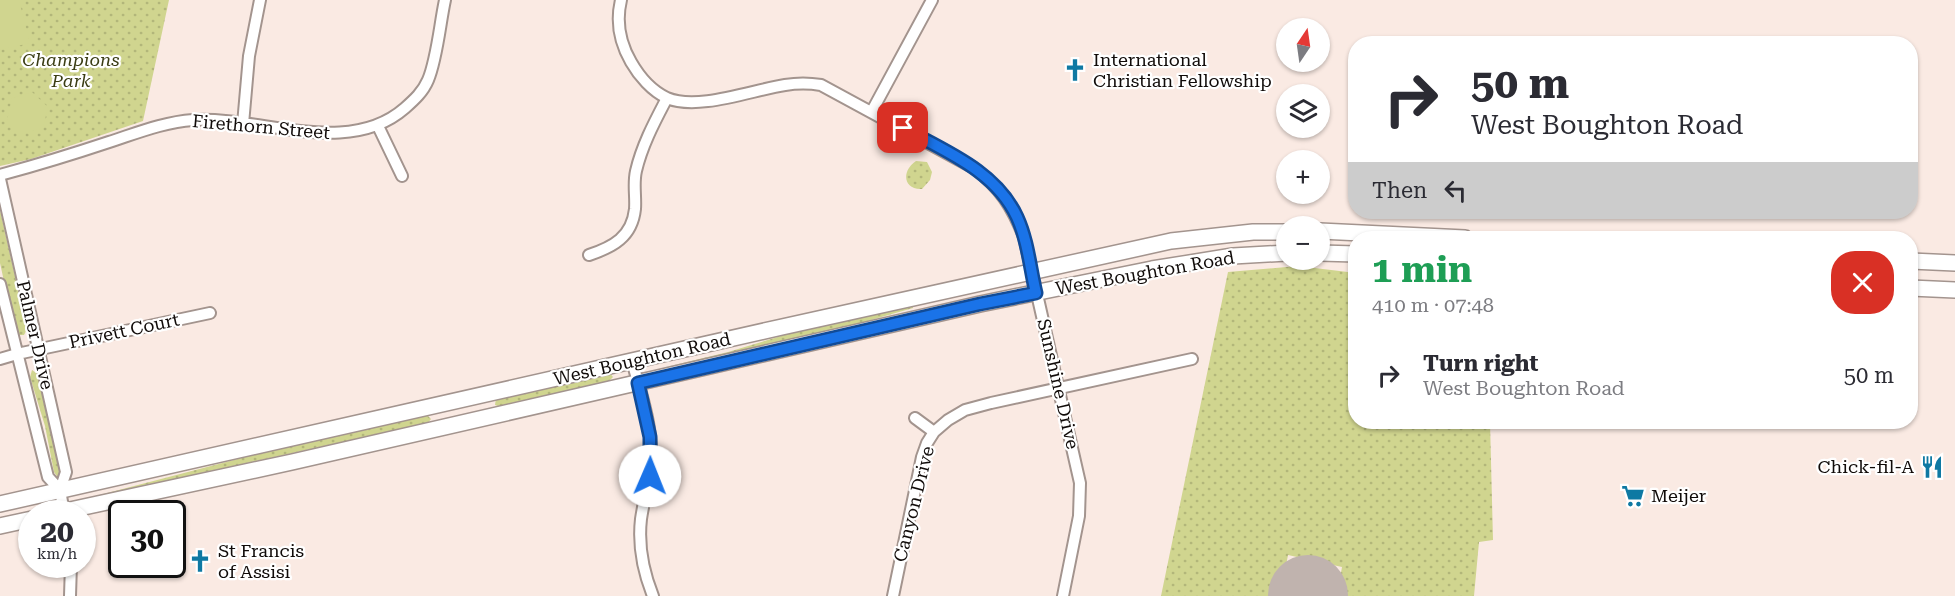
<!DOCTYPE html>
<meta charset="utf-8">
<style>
body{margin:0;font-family:"Roboto Serif",serif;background:#f2f2f3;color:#2b2b33;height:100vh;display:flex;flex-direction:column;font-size:22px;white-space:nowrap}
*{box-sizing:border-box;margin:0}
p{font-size:20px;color:#7c7c81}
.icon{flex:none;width:33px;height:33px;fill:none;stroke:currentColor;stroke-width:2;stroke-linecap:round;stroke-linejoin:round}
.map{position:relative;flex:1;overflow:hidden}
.panel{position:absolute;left:1348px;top:231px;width:570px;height:198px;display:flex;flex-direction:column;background:#fff;border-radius:24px;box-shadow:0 2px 4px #0004}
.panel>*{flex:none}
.hud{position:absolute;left:1348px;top:36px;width:570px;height:183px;border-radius:24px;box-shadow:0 2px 4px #0004;background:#fff;color:#2b2b33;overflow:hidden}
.needle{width:39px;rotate:13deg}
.fabs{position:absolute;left:1276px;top:18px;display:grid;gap:12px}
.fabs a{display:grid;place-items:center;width:54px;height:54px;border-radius:50%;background:#fff;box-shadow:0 2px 4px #0004;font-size:30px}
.speed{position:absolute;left:18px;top:500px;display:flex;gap:12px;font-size:30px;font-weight:700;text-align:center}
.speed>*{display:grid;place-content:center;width:78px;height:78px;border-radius:50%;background:#fff;box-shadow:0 2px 4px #0004;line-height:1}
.speed small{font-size:15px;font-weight:400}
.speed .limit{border:3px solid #111;border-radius:9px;background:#fff;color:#111}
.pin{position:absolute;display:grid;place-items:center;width:51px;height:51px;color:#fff;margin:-26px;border-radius:12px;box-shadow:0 3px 9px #0006}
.me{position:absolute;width:66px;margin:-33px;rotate:1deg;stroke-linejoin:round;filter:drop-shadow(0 0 4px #0008)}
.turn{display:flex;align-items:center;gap:21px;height:126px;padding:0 24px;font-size:27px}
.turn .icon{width:78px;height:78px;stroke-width:2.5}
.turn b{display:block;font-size:42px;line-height:51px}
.then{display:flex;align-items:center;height:57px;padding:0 24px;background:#0003;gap:12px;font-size:22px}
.round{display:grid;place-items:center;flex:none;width:63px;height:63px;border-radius:24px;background:#f2f2f3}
.head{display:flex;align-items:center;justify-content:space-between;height:102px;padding:0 24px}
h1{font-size:36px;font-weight:700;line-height:45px;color:#1e9e55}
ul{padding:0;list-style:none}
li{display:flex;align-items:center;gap:18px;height:84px;padding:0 24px}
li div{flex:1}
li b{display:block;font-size:22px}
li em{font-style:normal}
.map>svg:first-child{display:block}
.green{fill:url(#green-dots)}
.pitch{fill:#d0d58f}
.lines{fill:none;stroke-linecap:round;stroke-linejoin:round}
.runway{stroke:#c0b3ae;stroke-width:80}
.minor-casing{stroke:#a3948e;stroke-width:14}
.secondary-casing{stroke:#a3948e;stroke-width:18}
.minor{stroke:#fff;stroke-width:10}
.secondary{stroke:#fff;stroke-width:15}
.route-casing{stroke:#114b97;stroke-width:15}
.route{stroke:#1a73e8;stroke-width:10}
.labels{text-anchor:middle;stroke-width:4.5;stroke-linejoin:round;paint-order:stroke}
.park-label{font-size:18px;font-style:italic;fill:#3b3d15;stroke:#fff}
.poi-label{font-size:18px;fill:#100b09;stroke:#fff;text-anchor:start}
.street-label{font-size:18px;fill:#100b09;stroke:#fff}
</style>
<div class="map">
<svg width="1955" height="596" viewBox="0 0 1955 596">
<defs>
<pattern id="green-dots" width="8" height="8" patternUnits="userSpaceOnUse" patternTransform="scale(1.5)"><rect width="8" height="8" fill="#d0d58f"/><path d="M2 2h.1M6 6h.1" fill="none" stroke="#b2b67a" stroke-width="1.8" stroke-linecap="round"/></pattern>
</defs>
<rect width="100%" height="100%" fill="#faeae3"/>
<path class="green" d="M0,0H169L143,121L31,159L0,166Z
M916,161L927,162L932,172L930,180L922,189C902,190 902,170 916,161Z
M0,210L27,329L24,335H19L15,332L0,263Z
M1298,266L1356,273V422H1490L1493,540L1479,542L1474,596H1337L1342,567L1288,555L1281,592L1284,594V596H1161L1228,272Z
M913,304V308L836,330L662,368L728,352L811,327Z
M32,370L39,375L60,474L58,478L54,472L45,426L30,377Z
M609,372L613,377L608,382L498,406L495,405L496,398Z
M427,415L431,419L428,423L88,498L334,434Z"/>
<path class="pitch" d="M0,0H19L30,43L0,50Z
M32,92L48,107L43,128L22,134L7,120L12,98Z"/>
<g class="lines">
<path class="runway" d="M1308,596V595"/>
<g class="minor-casing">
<path id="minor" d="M621,0C616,21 620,43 631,62C639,76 652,91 667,98C698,111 752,90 785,85C797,83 809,83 821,85L974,168C1000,188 1012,206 1024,237L1080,483L1079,516L1063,596
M872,111L932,0
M243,124L249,56L260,0
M378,126L402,176
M0,175C37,165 73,154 109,142C137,133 164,122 193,120C261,116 348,158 405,108C414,100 423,92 428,80C437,59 440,23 445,0
M0,179L66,472L60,490L64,513
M589,255C613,247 632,237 635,209C636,196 633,184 636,171C642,145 655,121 667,98
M0,284L48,477L60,490
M0,359L17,354L210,313
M632,360C638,385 648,411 650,437C654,465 645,492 641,519C638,545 643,571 653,596
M915,418L934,432
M70,596L71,564
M893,596L922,457L927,443L934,432L948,420L965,410L991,403L1192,359"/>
</g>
<g class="secondary-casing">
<path id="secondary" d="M1320,231L1465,238
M1320,253L1356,254
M1911,261L1955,263
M1911,288L1955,290
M0,504L782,327L1171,241L1253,232H1287
M56,513L292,462L980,304L1152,269L1233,256L1287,253
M0,526L32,519"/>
</g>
<use href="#minor" class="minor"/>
<use href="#secondary" class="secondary"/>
</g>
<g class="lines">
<g class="route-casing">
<path id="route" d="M650,476V437L638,383L980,304L1036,293C1030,268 1028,241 1017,217C996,171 945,151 903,128"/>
</g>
<use href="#route" class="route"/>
</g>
<defs>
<g id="church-bare" transform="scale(1.8)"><path d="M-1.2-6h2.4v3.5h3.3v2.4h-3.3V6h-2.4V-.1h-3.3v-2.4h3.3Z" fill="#0e79a3" stroke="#fff" stroke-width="2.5" paint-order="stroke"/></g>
<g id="restaurant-bare" transform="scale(1.8)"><path d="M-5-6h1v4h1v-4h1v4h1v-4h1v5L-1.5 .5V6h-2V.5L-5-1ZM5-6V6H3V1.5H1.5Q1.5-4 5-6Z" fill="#0e79a3" stroke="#fff" stroke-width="2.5" paint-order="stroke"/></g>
<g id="supermarket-bare" transform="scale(1.8)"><path d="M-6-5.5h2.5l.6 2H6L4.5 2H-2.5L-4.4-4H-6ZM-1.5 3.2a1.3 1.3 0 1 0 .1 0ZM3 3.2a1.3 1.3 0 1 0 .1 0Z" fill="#0e79a3" stroke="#fff" stroke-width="2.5" paint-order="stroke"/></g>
</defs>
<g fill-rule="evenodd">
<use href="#church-bare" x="1075" y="70"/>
<use href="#restaurant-bare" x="1932" y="467"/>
<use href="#supermarket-bare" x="1633" y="496"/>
<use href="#church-bare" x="200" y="561"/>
</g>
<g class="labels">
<g class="park-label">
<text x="71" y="66">Champions<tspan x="71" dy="21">Park</tspan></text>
</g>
<g class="poi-label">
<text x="1093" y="66">International<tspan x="1093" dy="21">Christian Fellowship</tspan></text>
<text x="1914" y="473" text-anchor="end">Chick-fil-A</text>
<text x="1651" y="502">Meijer</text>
<text x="218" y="557">St Francis<tspan x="218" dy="21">of Assisi</tspan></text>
</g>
<g class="street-label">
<text transform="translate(261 127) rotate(5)" y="6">Firethorn Street</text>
<text transform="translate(1145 273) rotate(-10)" y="6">West Boughton Road</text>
<text transform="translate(124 331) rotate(-12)" y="6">Privett Court</text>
<text transform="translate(35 335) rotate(77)" y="6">Palmer Drive</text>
<text transform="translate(642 359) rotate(-13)" y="6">West Boughton Road</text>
<text transform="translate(1058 384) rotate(77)" y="6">Sunshine Drive</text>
<text transform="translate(914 504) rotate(-76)" y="6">Canyon Drive</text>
</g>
</g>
</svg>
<div class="fabs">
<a><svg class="needle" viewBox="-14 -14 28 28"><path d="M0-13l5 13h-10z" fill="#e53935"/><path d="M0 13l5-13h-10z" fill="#7c7c81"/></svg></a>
<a><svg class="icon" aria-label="layers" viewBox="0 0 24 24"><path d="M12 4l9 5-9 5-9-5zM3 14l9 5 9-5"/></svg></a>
<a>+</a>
<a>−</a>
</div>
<div class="speed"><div>20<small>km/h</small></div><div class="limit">30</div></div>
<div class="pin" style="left:903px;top:128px;background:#d93025"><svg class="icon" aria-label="arrive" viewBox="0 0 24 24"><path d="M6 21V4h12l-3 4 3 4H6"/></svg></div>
<svg class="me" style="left:650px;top:476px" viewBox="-20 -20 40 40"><circle r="19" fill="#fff"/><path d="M0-13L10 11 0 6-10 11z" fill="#1a73e8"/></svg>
<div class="hud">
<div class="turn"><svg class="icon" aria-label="right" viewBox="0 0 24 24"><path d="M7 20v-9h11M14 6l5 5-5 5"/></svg><div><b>50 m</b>West Boughton Road</div></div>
<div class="then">Then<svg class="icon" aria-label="left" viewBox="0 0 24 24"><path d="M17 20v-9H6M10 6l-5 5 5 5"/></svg></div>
</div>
<section class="panel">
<div class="head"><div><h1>1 min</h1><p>410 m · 07:48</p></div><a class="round" style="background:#d93025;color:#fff"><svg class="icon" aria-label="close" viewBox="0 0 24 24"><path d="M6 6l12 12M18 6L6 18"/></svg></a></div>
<ul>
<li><svg class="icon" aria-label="right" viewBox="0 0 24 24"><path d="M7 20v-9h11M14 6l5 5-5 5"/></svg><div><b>Turn right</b><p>West Boughton Road</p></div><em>50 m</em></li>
</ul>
</section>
</div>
